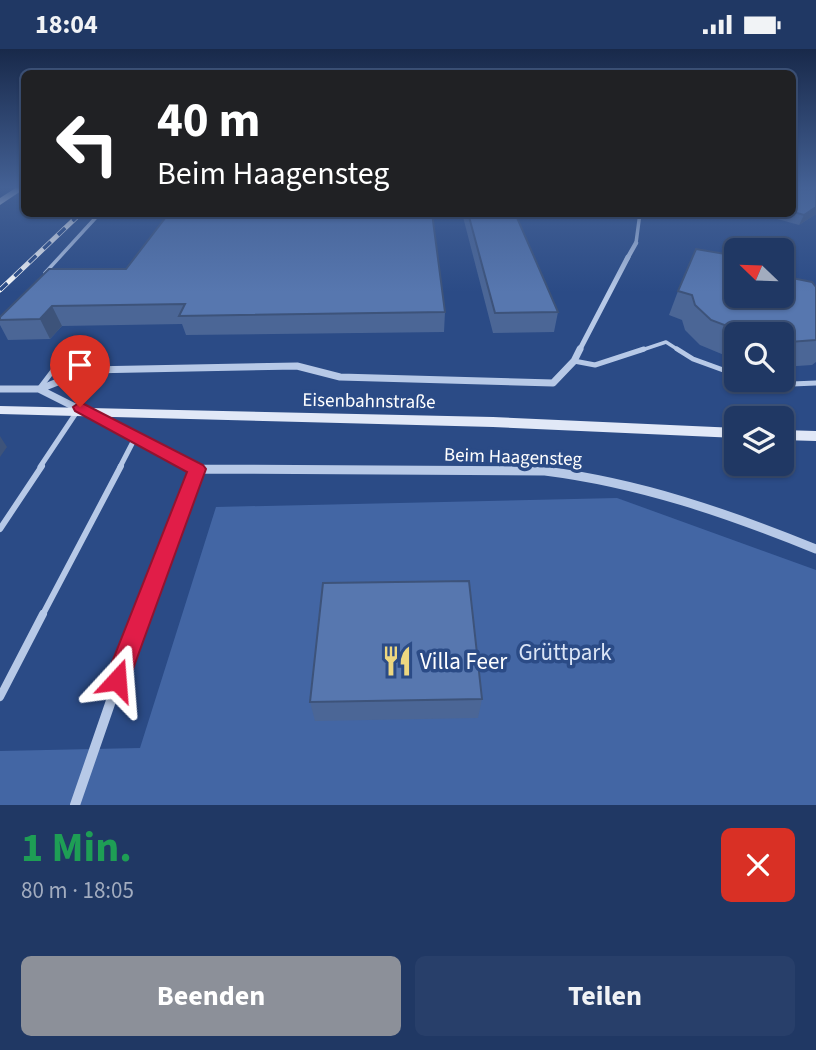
<!DOCTYPE html>
<html lang="de">
<meta charset="utf-8">
<style>
body{margin:0;font-family:"Source Sans 3",sans-serif;background:#283f6a;color:#f1f3f6;height:100vh;display:flex;flex-direction:column;font-size:26px;white-space:nowrap}
*{box-sizing:border-box;margin:0}
p{font-size:23px;color:#a2acbf}
.icon{flex:none;width:38px;height:38px;fill:none;stroke:currentColor;stroke-width:2;stroke-linecap:round;stroke-linejoin:round}
.map{position:relative;height:756px;overflow:hidden}
.side{display:flex;flex-direction:column;background:#203864;flex:1}
.side>*{flex:none}
.top-card{position:absolute;left:21px;top:21px;width:775px;height:147px;border-radius:10px;box-shadow:0 2px 5px #0004,0 0 0 2px #3d5278;background:#202124;color:#fff;overflow:hidden}
.needle{width:46px;rotate:293deg}
.tools{position:absolute;left:724px;top:189px;display:grid;gap:14px}
.tools a{display:grid;place-items:center;width:70px;height:70px;border-radius:10px;background:#203864;box-shadow:0 2px 5px #0004,0 0 0 2px #3d5278;font-size:35px}
.pin{position:absolute;display:grid;place-items:center;width:60px;height:60px;color:#fff;margin:-72px -30px;border-radius:50% 50% 50% 0;rotate:-45deg;box-shadow:0 0 7px #0007}
.pin .icon{rotate:45deg}
.me{position:absolute;width:77px;margin:-38px;rotate:19deg;stroke-linejoin:round;filter:drop-shadow(0 0 5px #0008)}
.turn{display:flex;align-items:center;gap:24px;height:147px;padding:0 21px;font-size:32px}
.turn .icon{width:91px;height:91px;stroke-width:2.5}
.turn b{display:block;font-size:49px;line-height:60px}
.round{display:grid;place-items:center;flex:none;width:74px;height:74px;border-radius:10px;background:#283f6a}
.summary{display:flex;align-items:center;justify-content:space-between;height:119px;padding:0 21px}
h1{font-size:42px;font-weight:700;line-height:52px;color:#1e9e55}
.primary-button{display:flex;gap:14px;margin-top:auto;padding:14px 21px}
.primary-button a{flex:1;height:80px;border-radius:10px;background:#8c9099;color:#fff;font-size:28px;font-weight:700;line-height:80px;text-align:center}
.primary-button a+a{background:#283f6a;color:#f1f3f6}
.status{display:flex;justify-content:space-between;align-items:center;height:49px;padding:0 35px;background:#203864;direction:ltr}
.status svg{height:19px;fill:currentColor}
.map>svg:first-child{display:block}
.green{fill:#4366a4}
.lines{fill:none;stroke-linecap:round;stroke-linejoin:round}
.lane-far3{stroke:#b7c9e7;stroke-width:3.5}
.lane-far2{stroke:#b7c9e7;stroke-width:5}
.lane-far1{stroke:#b7c9e7;stroke-width:6}
.lane{stroke:#b7c9e7;stroke-width:8}
.street-far4{stroke:#b7c9e7;stroke-width:4.5}
.street-far3{stroke:#b7c9e7;stroke-width:5}
.street-far2{stroke:#b7c9e7;stroke-width:7}
.street-far1{stroke:#b7c9e7;stroke-width:9}
.street{stroke:#b7c9e7;stroke-width:10}
.secondary{fill:#e1e8f7;fill-rule:evenodd}
.primary{fill:#f9fafe;fill-rule:evenodd}
.rail-casing{stroke:#fff;stroke-width:5}
.rail{stroke:#2b4b86;stroke-width:3.5;stroke-dasharray:10;stroke-linecap:butt}
.wall{fill:#4b6696}
.shaded-wall{fill:#3d537a}
.building{fill:#5777af;stroke:#3d537a;stroke-width:2}
.route{fill:#e11d48;stroke:#92132f;stroke-width:2}
.labels{text-anchor:middle;stroke-width:7;stroke-linejoin:round;paint-order:stroke}
.street-label{font-size:19px;fill:#fff;stroke:#2b4b86}
.near-park-label{font-size:23px;fill:#dbe5f6;stroke:#2b4b86}
.near-poi-label{font-size:23px;fill:#fff;stroke:#2b4b86;text-anchor:start}
</style>
<div class="status"><b>18:04</b><svg viewBox="0 0 49 12"><path d="M0 12V9h3v3zM5 12V6h3v6zM10 12V3h3v9zM15 12V0h3v12zM26 1h20v11H26zM47 4h2v5h-2z"/></svg></div>
<div class="map">
<svg width="816" height="756" viewBox="0 0 816 756">
<rect width="100%" height="100%" fill="#2b4b86"/>
<path class="green" d="M617,449L816,521V756H0V702L140,699L216,458Z"/>
<g class="lines">
<path class="lane-far3" d="M636,194L640,164
M45,224L100,164
M639,302L666,293L680,302"/>
<path class="lane-far2" d="M677,300L693,310L737,326
M574,312L595,316L644,300
M754,331L792,335L816,334
M39,340L61,311
M40,418L78,361
M120,418L136,387"/>
<path class="lane-far1" d="M0,480L42,417
M42,567L121,417"/>
<path class="lane" d="M0,648L43,565"/>
<path class="street-far4" d="M627,210L636,194"/>
<path class="street-far3" d="M579,302L628,208"/>
<path class="street-far2" d="M0,340H39L194,418
M40,340L88,321L297,317L340,328L553,334L574,312L580,300"/>
<path class="street-far1" d="M191,417L197,420L545,422C640,434 727,464 816,500
M140,567L197,420"/>
<path class="street" d="M75,756L141,565"/>
<path class="secondary" d="M0,357L493,368L737,379V389L493,378L0,365Z
M782,381L816,382V392L782,391Z"/>
<path class="primary" d="M17,138H24V140L0,156V149Z"/>
<g class="rail-casing">
<path id="rail" d="M0,241L81,164"/>
</g>
<use href="#rail" class="rail"/>
</g>
<path class="wall" d="M793,138L816,165L799,176L756,164H793Z
M462,164H515L558,263L554,283L493,284Z
M49,220L445,263L444,283L186,286L182,275L62,277L50,290L8,291L0,276V268Z
M816,238V313L812,316L782,318V285H737V312L736,311L700,296L685,281L682,271L669,266L678,242L737,247Z
M482,650L478,669L315,672L310,653Z"/>
<path class="shaded-wall" d="M816,158V165L799,176L804,166Z
M52,257L62,277L50,290L40,270Z
M0,387L7,398L0,408Z"/>
<path class="building" d="M793,138H816V158L804,166L793,163Z
M169,164H432L445,263L179,267L185,255L52,257L40,270L0,271V268L49,220H126Z
M468,164H515L558,263L495,264Z
M696,200L737,207V247H782V227L812,233L816,238V291L789,293L782,292V285H748L711,271L695,256L692,246L678,242Z
M469,532L482,650L310,653L323,534Z"/>
<linearGradient id="sky" x2="0" y2="1"><stop stop-color="#18294a"/><stop offset="0.57" stop-color="#446195"/><stop offset="1" stop-color="#446195" stop-opacity="0"/></linearGradient>
<rect width="816" height="243" fill="url(#sky)"/>
<path class="route" d="M80,353L203,416L206,420L129,631L125,640L117,643L108,640L105,631L187,423L75,362L73,358Z"/>
<defs>
<g id="restaurant-bare" transform="scale(2.415)"><path d="M-5-6h1v4h1v-4h1v4h1v-4h1v5L-1.5 .5V6h-2V.5L-5-1ZM5-6V6H3V1.5H1.5Q1.5-4 5-6Z" fill="#edd780" stroke="#2b4b86" stroke-width="2.5" paint-order="stroke"/></g>
</defs>
<g fill-rule="evenodd">
<use href="#restaurant-bare" x="397" y="612"/>
</g>
<g class="labels">
<g class="street-label">
<text transform="translate(369 351) rotate(1)" y="7">Eisenbahnstraße</text>
<text transform="translate(513 407) rotate(2)" y="7">Beim Haagensteg</text>
</g>
<g class="near-park-label">
<text x="565" y="611">Grüttpark</text>
</g>
<g class="near-poi-label">
<text x="420" y="620">Villa Feer</text>
</g>
</g>
</svg>
<div class="tools">
<a><svg class="needle" viewBox="-14 -14 28 28"><path d="M0-13l5 13h-10z" fill="#e53935"/><path d="M0 13l5-13h-10z" fill="#a2acbf"/></svg></a>
<a><svg class="icon" aria-label="search" viewBox="0 0 24 24"><circle cx="10" cy="10" r="6"/><path d="M15 15l6 6"/></svg></a>
<a><svg class="icon" aria-label="layers" viewBox="0 0 24 24"><path d="M12 4l9 5-9 5-9-5zM3 14l9 5 9-5"/></svg></a>
</div>
<div class="pin" style="left:80px;top:358px;background:#d93025"><svg class="icon" aria-label="arrive" viewBox="0 0 24 24"><path d="M6 21V4h12l-3 4 3 4H6"/></svg></div>
<svg class="me" style="left:117px;top:631px" viewBox="-20 -20 40 40"><path d="M0-17L14 15 0 8-14 15z" fill="#e11d48" stroke="#fff" stroke-width="4"/></svg>
<div class="top-card">
<div class="turn"><svg class="icon" aria-label="left" viewBox="0 0 24 24"><path d="M17 20v-9H6M10 6l-5 5 5 5"/></svg><div><b>40 m</b>Beim Haagensteg</div></div>
</div>
</div>
<section class="side">
<div class="summary"><div><h1>1 Min.</h1><p>80 m · 18:05</p></div><a class="round" style="background:#d93025;color:#fff"><svg class="icon" aria-label="close" viewBox="0 0 24 24"><path d="M6 6l12 12M18 6L6 18"/></svg></a></div>
<div class="primary-button"><a>Beenden</a><a>Teilen</a></div>
</section>
